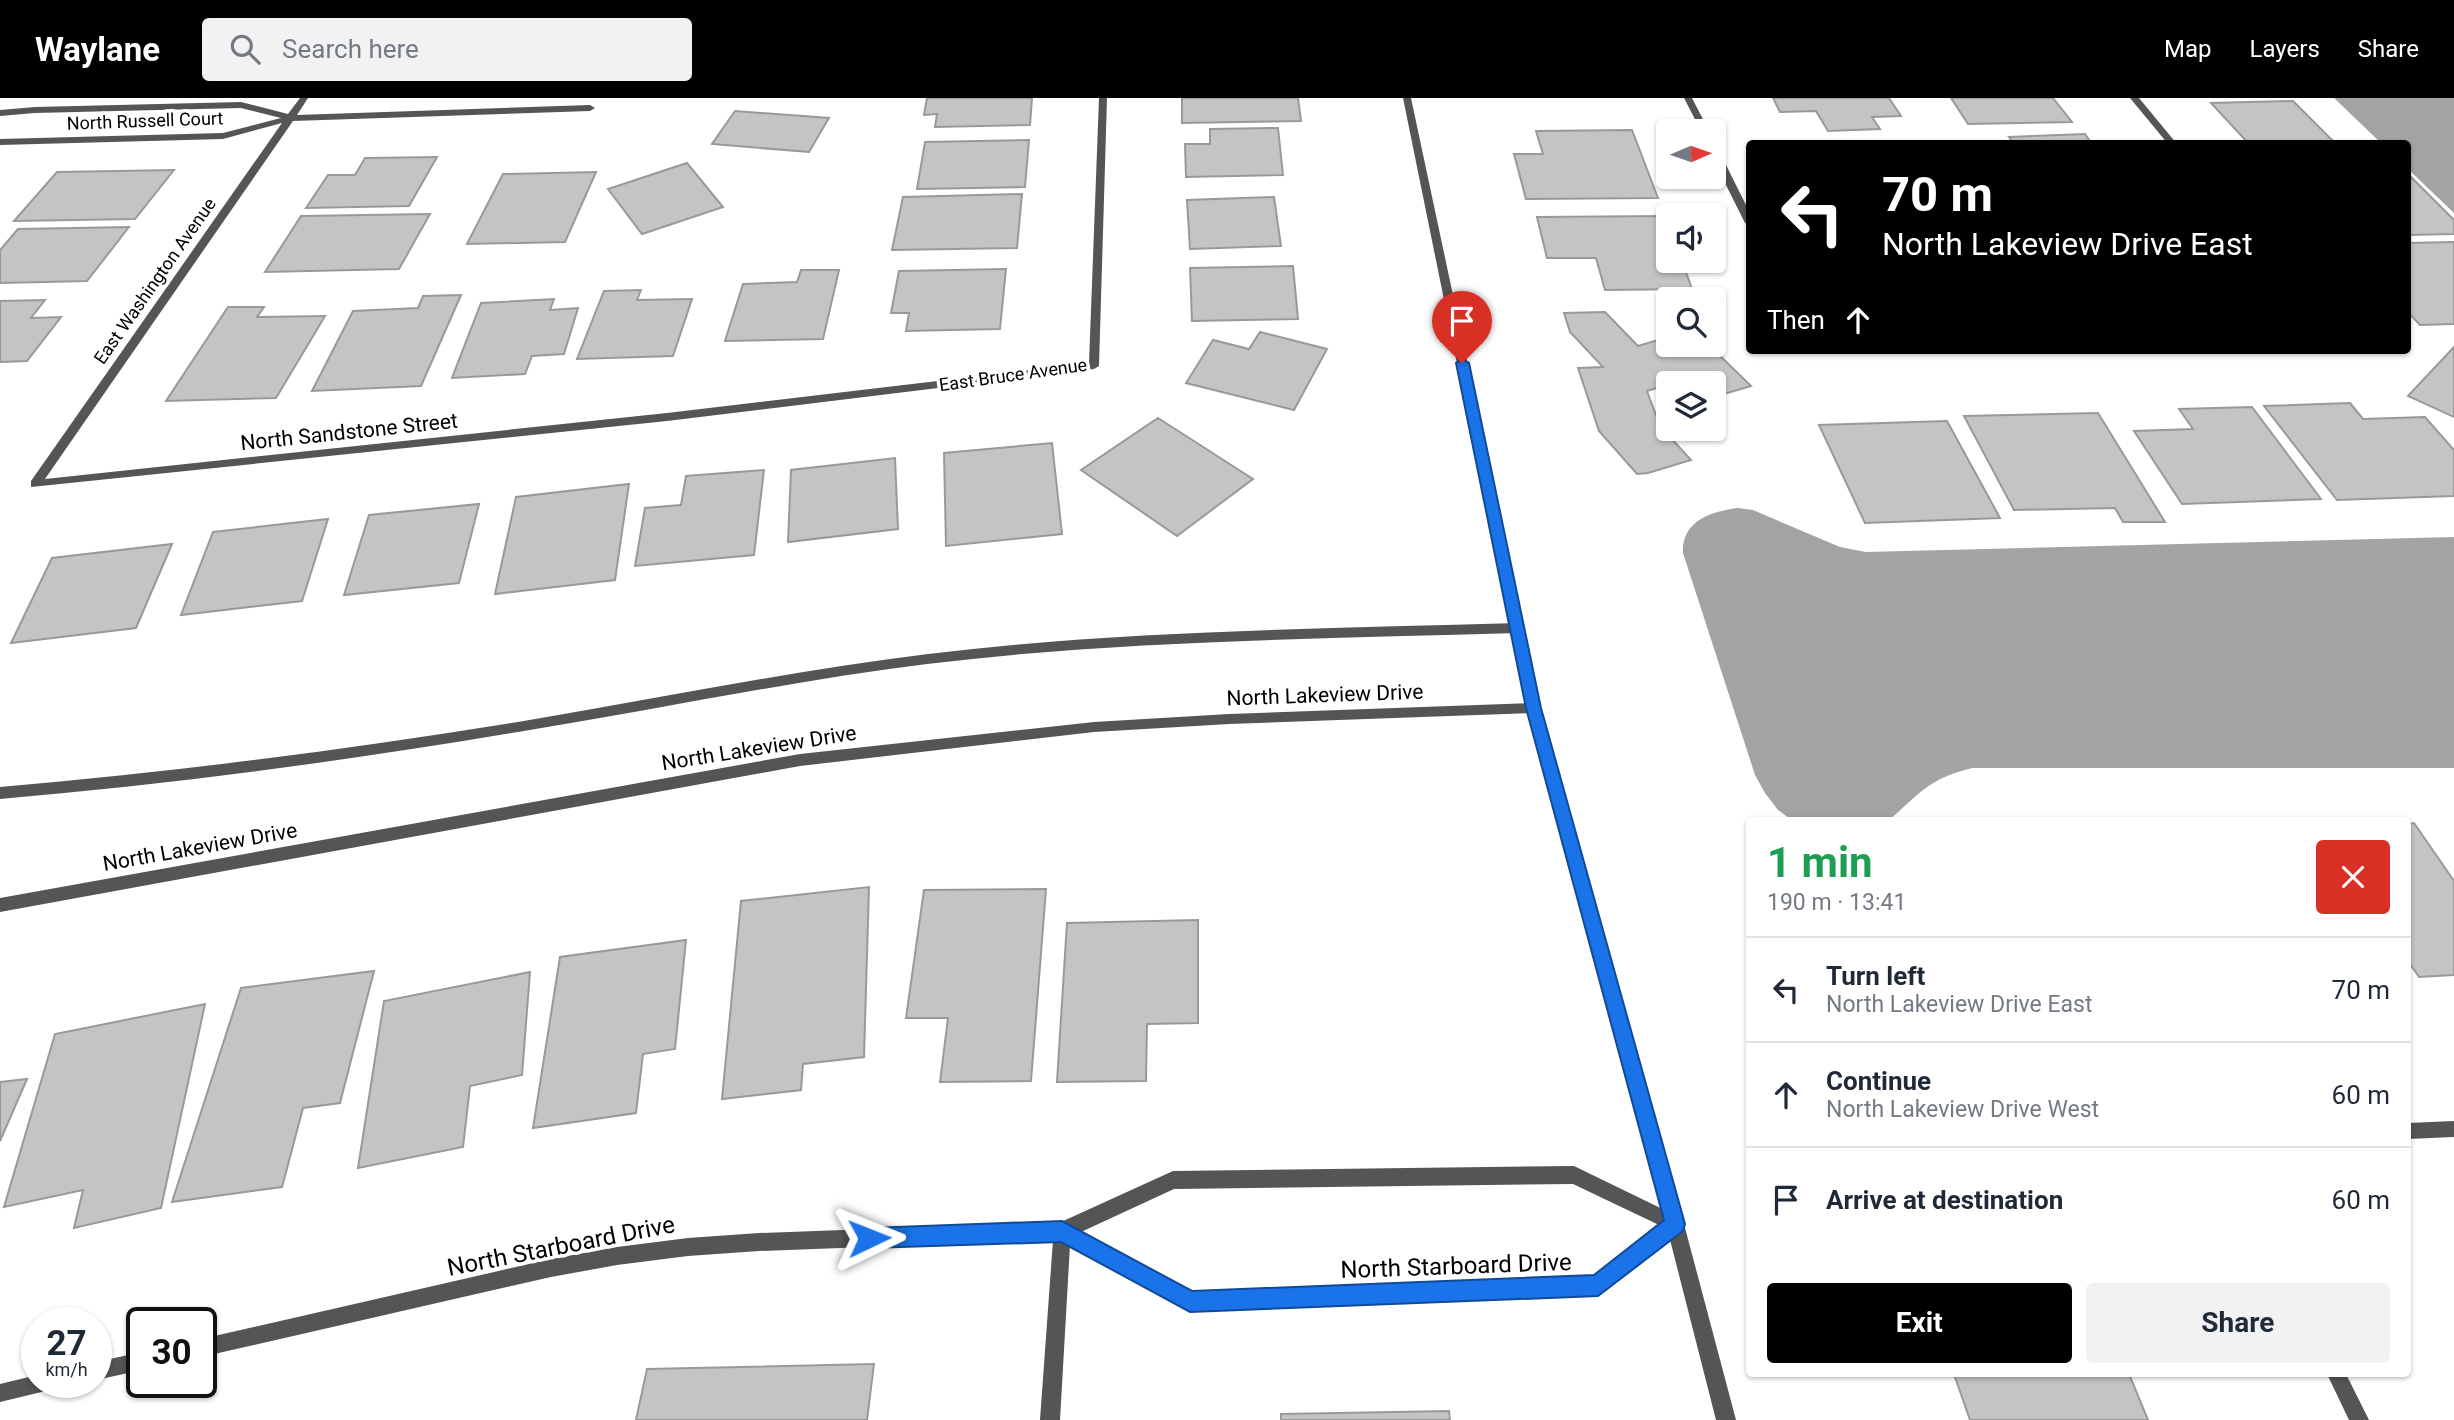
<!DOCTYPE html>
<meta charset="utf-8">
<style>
body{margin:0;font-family:Roboto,sans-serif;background:#f2f2f3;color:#1f2937;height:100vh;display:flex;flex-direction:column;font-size:26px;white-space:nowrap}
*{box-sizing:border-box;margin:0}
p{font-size:23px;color:#747a83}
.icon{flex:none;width:38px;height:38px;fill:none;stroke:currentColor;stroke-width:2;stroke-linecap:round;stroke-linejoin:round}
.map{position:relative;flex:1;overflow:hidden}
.details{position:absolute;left:1746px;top:719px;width:665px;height:560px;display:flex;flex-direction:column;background:#fff;border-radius:7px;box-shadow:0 2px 5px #0004}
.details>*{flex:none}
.guide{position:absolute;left:1746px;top:42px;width:665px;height:214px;border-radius:7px;box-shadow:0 2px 5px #0004;background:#000;color:#fff;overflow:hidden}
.needle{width:46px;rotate:88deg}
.buttons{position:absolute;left:1656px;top:21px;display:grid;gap:14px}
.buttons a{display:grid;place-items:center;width:70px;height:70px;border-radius:7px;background:#fff;box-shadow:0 2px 5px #0004;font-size:35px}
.speed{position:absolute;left:21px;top:1209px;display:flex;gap:14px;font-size:35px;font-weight:700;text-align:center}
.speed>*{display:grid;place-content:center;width:91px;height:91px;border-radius:50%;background:#fff;box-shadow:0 2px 5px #0004;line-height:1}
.speed small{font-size:18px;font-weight:400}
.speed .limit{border:4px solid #111;border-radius:10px;background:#fff;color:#111}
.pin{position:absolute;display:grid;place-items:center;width:60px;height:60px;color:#fff;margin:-72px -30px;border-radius:50% 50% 50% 0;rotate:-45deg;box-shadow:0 0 7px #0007}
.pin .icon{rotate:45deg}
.me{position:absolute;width:77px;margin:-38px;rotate:88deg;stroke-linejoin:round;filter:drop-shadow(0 0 5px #0008)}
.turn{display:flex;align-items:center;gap:24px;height:147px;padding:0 21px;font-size:32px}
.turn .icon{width:91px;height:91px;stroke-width:2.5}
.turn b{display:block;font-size:49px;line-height:60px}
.then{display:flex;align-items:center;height:66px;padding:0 21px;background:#0003;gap:14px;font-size:26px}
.round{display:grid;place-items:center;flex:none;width:74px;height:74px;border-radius:7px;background:#f2f2f3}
.summary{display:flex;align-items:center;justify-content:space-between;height:119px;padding:0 21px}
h1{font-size:42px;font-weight:700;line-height:52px;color:#1e9e55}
.action{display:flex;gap:14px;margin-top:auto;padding:14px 21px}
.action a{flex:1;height:80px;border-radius:7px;background:#000;color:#fff;font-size:28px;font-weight:700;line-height:80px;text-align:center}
.action a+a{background:#f2f2f3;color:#1f2937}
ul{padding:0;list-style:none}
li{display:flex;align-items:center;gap:21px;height:105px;padding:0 21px;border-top:2px solid #e0e1e3}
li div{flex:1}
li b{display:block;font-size:26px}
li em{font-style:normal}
header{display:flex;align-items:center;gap:42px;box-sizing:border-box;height:98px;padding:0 35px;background:#000;color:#fff}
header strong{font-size:33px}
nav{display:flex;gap:38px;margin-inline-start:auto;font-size:24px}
.search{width:490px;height:63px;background:#f2f2f3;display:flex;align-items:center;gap:18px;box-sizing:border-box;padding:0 24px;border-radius:7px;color:#747a83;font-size:26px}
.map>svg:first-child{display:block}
.water{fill:#a3a3a3}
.building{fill:#c4c4c4;stroke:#999;stroke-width:2}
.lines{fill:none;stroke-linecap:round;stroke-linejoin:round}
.minor{fill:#555;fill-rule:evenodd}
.tertiary{fill:#555;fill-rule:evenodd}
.route{fill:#1a73e8;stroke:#114b97;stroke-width:2}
.labels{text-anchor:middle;stroke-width:7;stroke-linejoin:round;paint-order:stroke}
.far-street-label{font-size:18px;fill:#000;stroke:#fff}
.street-label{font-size:21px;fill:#000;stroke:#fff}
.near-street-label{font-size:24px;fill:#000;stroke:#fff}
</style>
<header>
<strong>Waylane</strong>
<div class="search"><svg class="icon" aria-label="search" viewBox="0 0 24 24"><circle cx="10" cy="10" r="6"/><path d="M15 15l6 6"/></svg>Search here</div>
<nav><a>Map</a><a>Layers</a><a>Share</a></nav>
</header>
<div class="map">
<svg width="2454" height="1322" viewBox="0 0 2454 1322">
<rect width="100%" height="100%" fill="#fff"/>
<path class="water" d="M2334,0H2454V115L2408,71V46L2381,45Z
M1738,410L1753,412L1840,449L1866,454L2454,439V670H1972C1926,682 1922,694 1888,723H1793L1778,712L1765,695L1755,677L1683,455C1681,423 1712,413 1738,410Z"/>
<path class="building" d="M927,0H1032L1030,27L935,29L937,16L924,17Z
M1182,0H1298L1301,23L1182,25Z
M1773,0H1889L1901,18L1872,19L1880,31L1828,33L1816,13L1780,14Z
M1951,0H2053L2072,24L1968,26Z
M2293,3L2336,46H2249L2211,5Z
M735,13L829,20L809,54L712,46Z
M1278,30L1283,77L1186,79L1185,46H1210V31Z
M1632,32L1658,100L1526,101L1514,56H1543L1536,33Z
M2085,36L2092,46H2014L2009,39Z
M1029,42L1025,89L917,91L925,44Z
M437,59L409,108L306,110L328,77H355L365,60Z
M687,65L723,109L642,136L608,91Z
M174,72L135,121L14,123L57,74Z
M596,74L565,144L467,146L503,76Z
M2408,76L2454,122V136L2408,137Z
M1022,96L1017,150L892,152L903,99Z
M1274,99L1281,148L1190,151L1187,102Z
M430,116L399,171L265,174L301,118Z
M1666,118L1668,163H1682L1692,191L1605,192L1596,160H1547L1537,119Z
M129,129L87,183L0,185V152L18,131Z
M2454,144V226L2420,227L2408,214V145Z
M1293,168L1298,221L1192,223L1190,170Z
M1006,171L1000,231L906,233L909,215H891L899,173Z
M801,172H839L823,241L725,243L743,186L797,184Z
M641,192L637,202L692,201L673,258L577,261L604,193Z
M461,197L421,288L312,293L353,213L418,210L423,198Z
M554,201L550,212L578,210L564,256L532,258L525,276L452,280L481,205Z
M45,202L31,220L61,219L27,263L0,264V203Z
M228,209H264L257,219L325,218L276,300L166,303Z
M1605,214L1638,248L1668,239V247H1709L1751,288L1717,298H1713V285H1673L1647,293L1660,328L1691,362L1648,375L1637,376L1599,333L1578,270L1603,269L1570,234L1564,215Z
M1260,234L1327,251L1294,312L1186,285L1213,242L1249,251Z
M2454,249V319L2408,298Z
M2350,305L2363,321L2425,319L2454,352V398L2337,402L2264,308Z
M2252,309L2321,401L2182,406L2134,333L2193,331L2179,311Z
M2098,315L2165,424H2123L2115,410L2014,412L1964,318Z
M1158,320L1253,381L1177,438L1081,372Z
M1947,323L2000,420L1865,425L1819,327Z
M1052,345L1062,436L946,448L944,355Z
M895,360L898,431L788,444L791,372Z
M764,372L754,457L635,468L645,410L681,407L686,378Z
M629,386L615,482L495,496L516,399Z
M479,406L459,485L344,497L369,417Z
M328,421L302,503L181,517L213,434Z
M172,446L136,530L11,545L52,460Z
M2414,725L2454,783V877L2419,879L2408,863V726Z
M869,789L864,959L803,966L801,992L722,1001L741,803Z
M1046,791L1031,983L940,984L948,920H906L924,792Z
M1198,822V925L1147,926L1146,983L1057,984L1067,825Z
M686,842L675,951L643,956L636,1015L533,1030L560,859Z
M374,873L340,1005L303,1010L282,1089L172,1104L241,890Z
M530,874L522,977L470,988L463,1049L358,1070L384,903Z
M205,906L161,1110L74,1130L83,1092L4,1109L55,936Z
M27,981L0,1043V984Z
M874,1266L867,1322H636L647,1271Z
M1954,1276H2129L2148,1322H1970Z
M1449,1313L1450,1322H1281V1316Z"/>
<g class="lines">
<path class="minor" d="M300,0H308L297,17L590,7L595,10L590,13L293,23L45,381L667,315L1089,265L1099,0H1107L1099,268L1094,271L667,323L31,389V383L282,25L223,41L0,47V41L223,35L281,20L241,10L35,15L0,18V12L35,9L241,4L288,16Z
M1684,0H1692L1709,33H1701Z
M2130,0H2139L2177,46H2168Z
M1713,48L1718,51L1750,115V128L1745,125L1713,61Z
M1808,252H1927L1922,255H1813Z
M1518,525L1524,530L1518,535C1321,541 1123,542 927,566C790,583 655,612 518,634C346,663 174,686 0,701V689C174,674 346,652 518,624C655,601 790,573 928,556C1124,532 1321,531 1518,525Z
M1534,605L1541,610L1534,615L1229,626L1094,634L800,668L0,814V800L800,656L1094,624L1229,616Z
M2454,1023V1039L2408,1041V1025Z
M1574,1068L1681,1120L1684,1126L1681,1132L1604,1193L1598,1196L1190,1212L1070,1147L1060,1322H1040L1053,1142L759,1153L688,1158L617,1167L551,1179L201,1259V1241L551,1161L617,1149L688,1140L759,1135L1061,1124L1173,1073ZM1573,1086L1659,1127L1595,1178L1191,1194L1081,1134L1174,1091Z
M142,1254V1272L96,1282V1264Z
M2327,1276H2346L2369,1322H2349Z
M37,1277V1284H56L54,1291L0,1304V1286Z"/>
<path class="tertiary" d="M1403,0H1411L1541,610L1684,1126L1736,1322H1716L1666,1126L1527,610Z"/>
</g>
<path class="route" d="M1462,261L1469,265L1541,610L1685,1126L1683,1133L1598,1198L1190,1214L1061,1144L869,1150L862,1147L859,1140L862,1133L869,1130L1062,1123L1192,1193L1594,1177L1664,1122L1526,610L1456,265Z"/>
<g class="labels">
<g class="far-street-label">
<text transform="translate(145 23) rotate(-2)" y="6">North Russell Court</text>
<text transform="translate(155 183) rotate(-55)" y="6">East Washington Avenue</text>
<text transform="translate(1013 277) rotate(-8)" y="6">East Bruce Avenue</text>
</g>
<g class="street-label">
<text transform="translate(349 334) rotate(-6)" y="7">North Sandstone Street</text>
<text transform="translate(1325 597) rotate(-2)" y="7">North Lakeview Drive</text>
<text transform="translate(759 650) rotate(-9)" y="7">North Lakeview Drive</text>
<text transform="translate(200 749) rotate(-10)" y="7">North Lakeview Drive</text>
</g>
<g class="near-street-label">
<text transform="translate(561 1148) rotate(-11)" y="8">North Starboard Drive</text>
<text transform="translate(1456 1168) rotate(-2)" y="8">North Starboard Drive</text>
</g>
</g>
</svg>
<div class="buttons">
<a><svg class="needle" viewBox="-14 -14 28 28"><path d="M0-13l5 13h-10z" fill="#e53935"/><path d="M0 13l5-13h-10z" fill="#747a83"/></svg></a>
<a><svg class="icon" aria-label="sound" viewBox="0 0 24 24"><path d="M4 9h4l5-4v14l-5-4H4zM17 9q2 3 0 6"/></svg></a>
<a><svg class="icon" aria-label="search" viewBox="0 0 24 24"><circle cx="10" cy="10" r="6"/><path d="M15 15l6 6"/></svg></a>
<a><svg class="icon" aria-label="layers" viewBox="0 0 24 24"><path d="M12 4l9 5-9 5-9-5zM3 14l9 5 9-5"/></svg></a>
</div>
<div class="speed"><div>27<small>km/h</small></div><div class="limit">30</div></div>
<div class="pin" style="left:1462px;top:265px;background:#d93025"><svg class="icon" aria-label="arrive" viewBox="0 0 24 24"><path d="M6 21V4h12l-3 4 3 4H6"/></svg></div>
<svg class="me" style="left:869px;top:1140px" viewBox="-20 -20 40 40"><path d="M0-17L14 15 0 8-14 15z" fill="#1a73e8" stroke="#fff" stroke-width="4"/></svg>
<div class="guide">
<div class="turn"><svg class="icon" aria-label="left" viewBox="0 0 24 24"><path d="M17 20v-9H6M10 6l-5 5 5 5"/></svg><div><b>70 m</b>North Lakeview Drive East</div></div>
<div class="then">Then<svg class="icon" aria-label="ahead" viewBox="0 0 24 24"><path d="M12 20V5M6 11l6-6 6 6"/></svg></div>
</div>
<section class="details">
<div class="summary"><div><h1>1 min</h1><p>190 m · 13:41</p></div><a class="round" style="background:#d93025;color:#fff"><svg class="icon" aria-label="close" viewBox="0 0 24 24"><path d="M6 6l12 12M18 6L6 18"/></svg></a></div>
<ul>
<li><svg class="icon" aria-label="left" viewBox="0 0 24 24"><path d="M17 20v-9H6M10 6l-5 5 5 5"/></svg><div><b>Turn left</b><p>North Lakeview Drive East</p></div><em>70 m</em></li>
<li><svg class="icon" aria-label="ahead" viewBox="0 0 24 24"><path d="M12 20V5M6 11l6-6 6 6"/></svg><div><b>Continue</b><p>North Lakeview Drive West</p></div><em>60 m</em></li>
<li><svg class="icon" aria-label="arrive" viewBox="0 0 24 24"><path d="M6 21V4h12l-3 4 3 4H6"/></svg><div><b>Arrive at destination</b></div><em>60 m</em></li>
</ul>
<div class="action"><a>Exit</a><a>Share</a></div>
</section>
</div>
